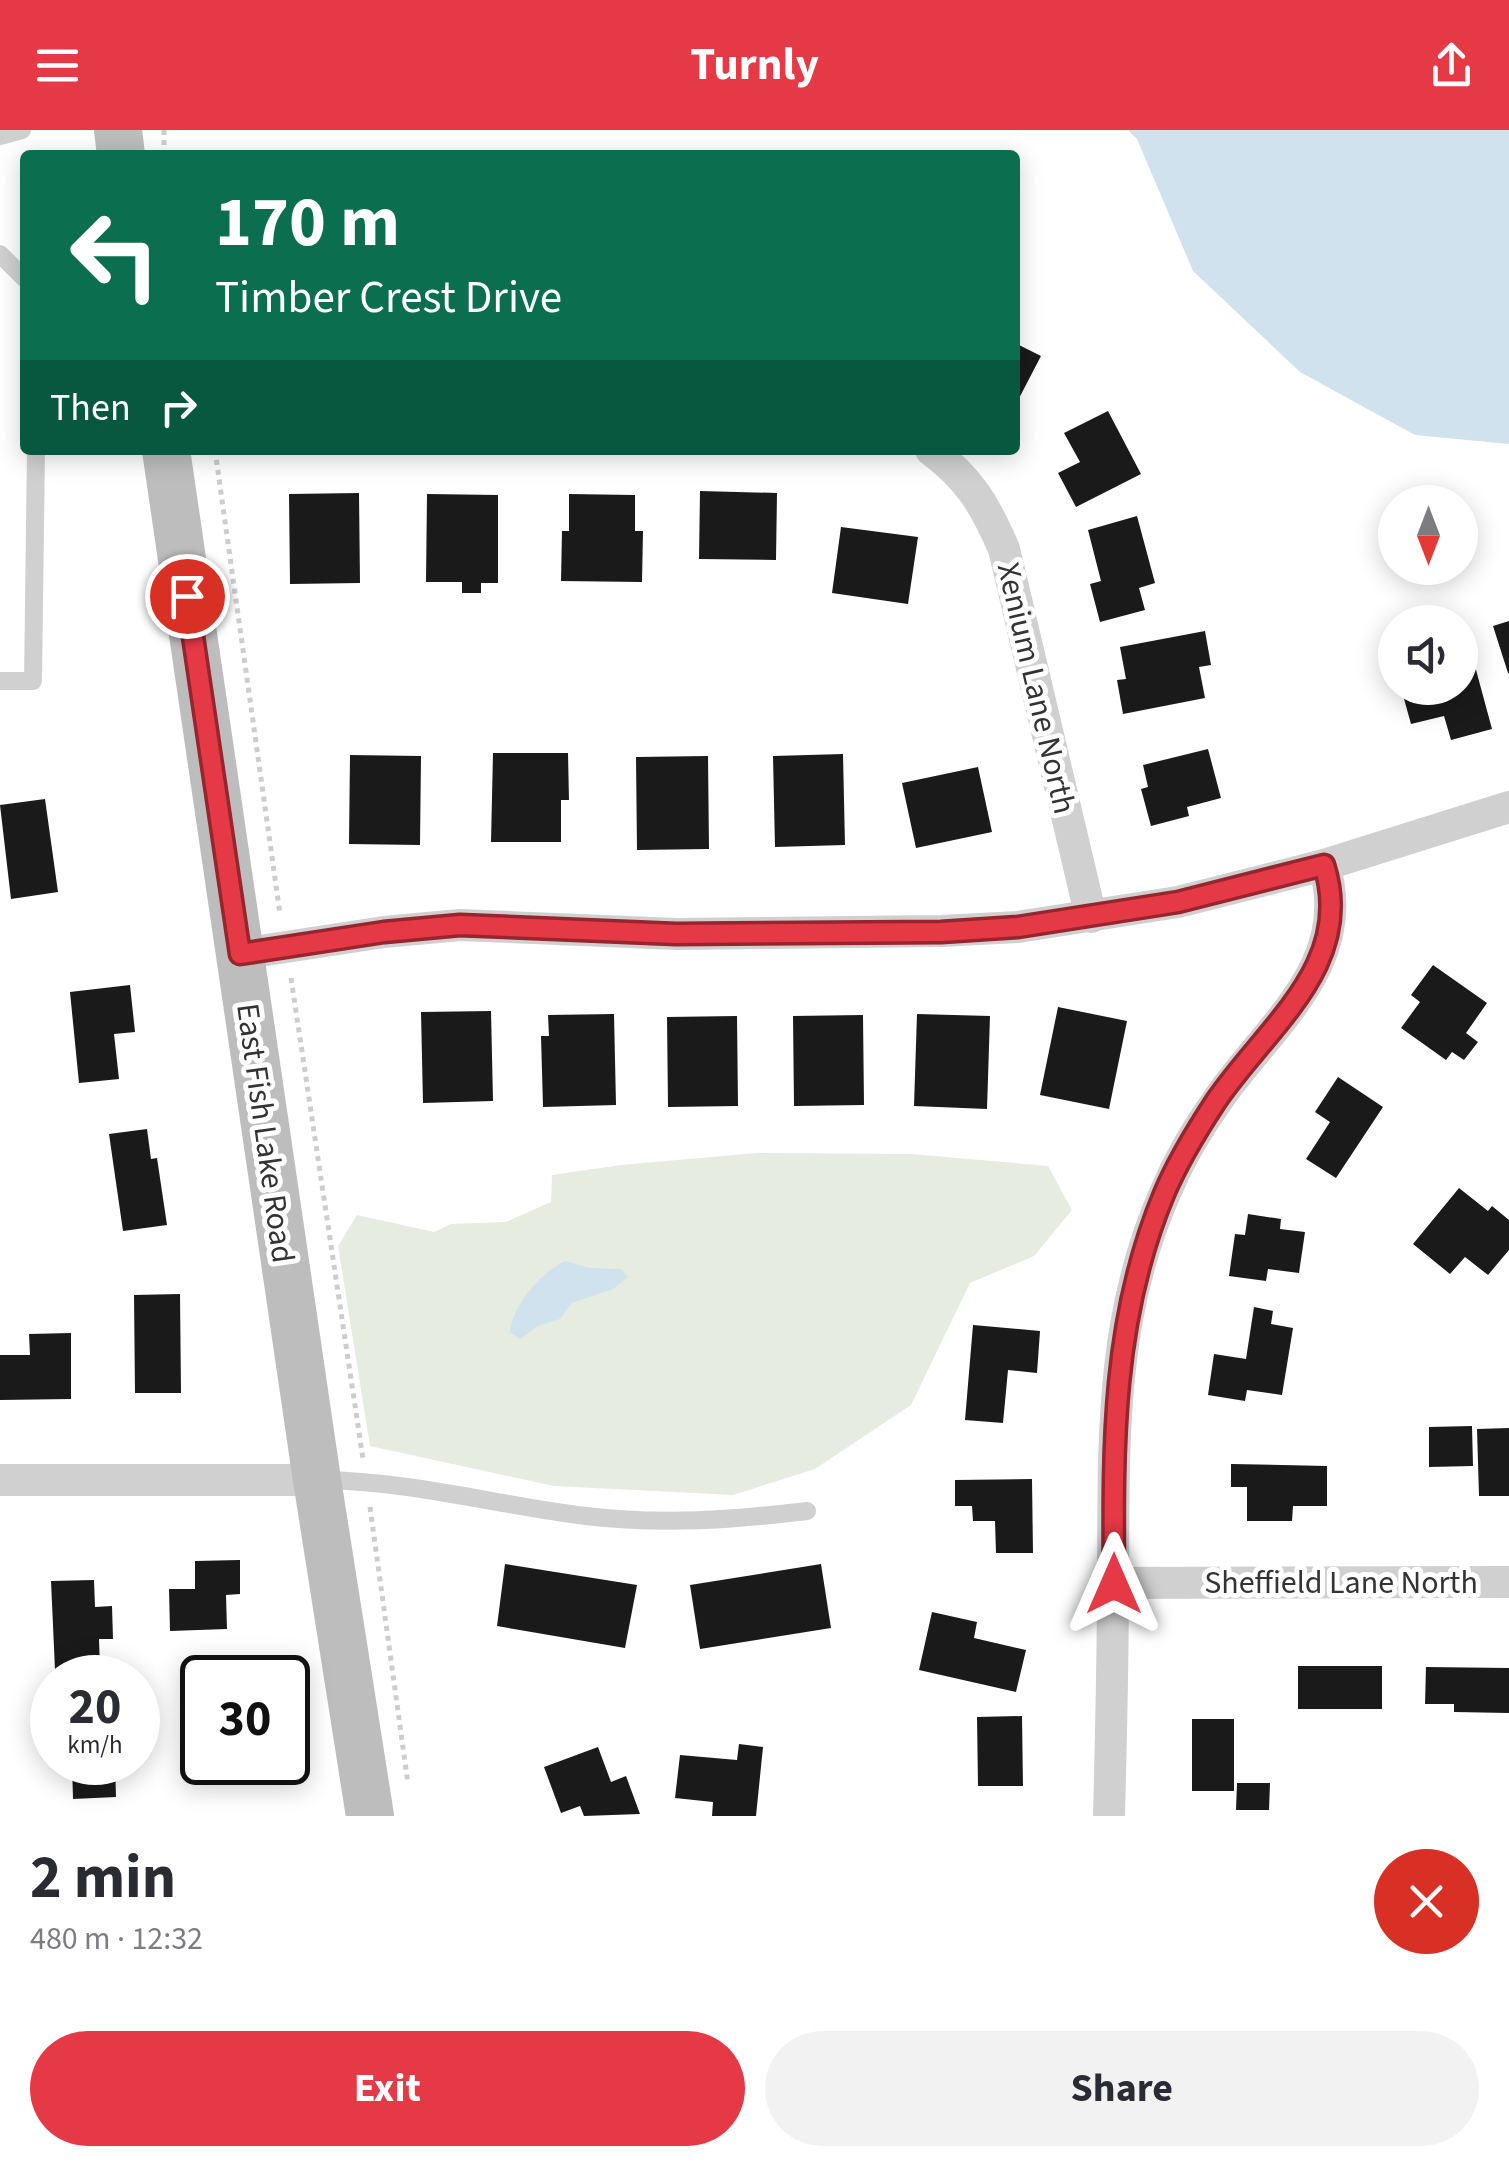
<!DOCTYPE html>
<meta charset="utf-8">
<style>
body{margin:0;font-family:"Source Sans 3",sans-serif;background:#f2f2f3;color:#2b2b33;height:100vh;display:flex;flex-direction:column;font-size:38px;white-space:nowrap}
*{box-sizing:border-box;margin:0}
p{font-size:32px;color:#7c7c81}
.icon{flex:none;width:55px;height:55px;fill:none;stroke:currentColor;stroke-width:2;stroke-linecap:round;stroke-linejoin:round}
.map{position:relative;height:1686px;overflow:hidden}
.details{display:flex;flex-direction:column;background:#fff;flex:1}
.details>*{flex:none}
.hud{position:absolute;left:20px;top:20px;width:1000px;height:305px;border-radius:10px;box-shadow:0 5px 25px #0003;background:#0b6e4f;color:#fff;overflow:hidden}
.needle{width:65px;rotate:180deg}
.buttons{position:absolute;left:1378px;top:355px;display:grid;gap:20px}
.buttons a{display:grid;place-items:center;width:100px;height:100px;border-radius:50%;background:#fff;box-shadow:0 5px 25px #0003;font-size:50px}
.speed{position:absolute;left:30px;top:1525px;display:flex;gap:20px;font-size:50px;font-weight:700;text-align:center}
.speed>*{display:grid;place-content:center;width:130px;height:130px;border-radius:50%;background:#fff;box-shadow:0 5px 25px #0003;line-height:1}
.speed small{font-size:25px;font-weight:400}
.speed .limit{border:5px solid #111;border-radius:15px;background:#fff;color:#111}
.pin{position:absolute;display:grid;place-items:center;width:85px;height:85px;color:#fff;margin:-42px;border:5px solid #fff;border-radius:50%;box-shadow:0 2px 10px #0007}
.me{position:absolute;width:110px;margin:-55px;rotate:0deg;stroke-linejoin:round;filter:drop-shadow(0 0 8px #0008)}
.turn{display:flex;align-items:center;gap:35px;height:210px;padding:0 30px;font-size:45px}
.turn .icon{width:130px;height:130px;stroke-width:2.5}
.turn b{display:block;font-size:70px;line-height:85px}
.then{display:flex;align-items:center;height:95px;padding:0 30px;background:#0003;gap:20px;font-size:38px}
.round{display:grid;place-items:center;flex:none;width:105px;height:105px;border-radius:52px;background:#f2f2f3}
.head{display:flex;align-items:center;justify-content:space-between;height:170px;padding:0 30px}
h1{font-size:60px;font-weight:700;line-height:75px}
.action{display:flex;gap:20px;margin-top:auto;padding:20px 30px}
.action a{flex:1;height:115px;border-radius:60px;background:#e63946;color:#fff;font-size:40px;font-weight:700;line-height:115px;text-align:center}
.action a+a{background:#f2f2f3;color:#2b2b33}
header{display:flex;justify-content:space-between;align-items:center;height:130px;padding:0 30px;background:#e63946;color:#fff;font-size:45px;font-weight:700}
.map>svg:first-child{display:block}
.green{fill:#e6ecdf}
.water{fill:#cfe2ee}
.building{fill:#1a1a1a}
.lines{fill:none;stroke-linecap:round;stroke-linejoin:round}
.path{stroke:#cdcdcd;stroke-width:5;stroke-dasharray:5 5;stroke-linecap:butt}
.lane{stroke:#d0d0d0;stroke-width:18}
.street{stroke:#d0d0d0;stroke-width:32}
.secondary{stroke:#bdbdbd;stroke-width:48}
.route-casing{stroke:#96252e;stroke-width:25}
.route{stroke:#e63946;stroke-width:18}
.labels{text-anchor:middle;stroke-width:10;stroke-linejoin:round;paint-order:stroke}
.street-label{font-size:32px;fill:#333;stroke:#fff}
</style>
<header><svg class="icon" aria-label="menu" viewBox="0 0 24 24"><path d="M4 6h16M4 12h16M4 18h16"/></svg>Turnly<svg class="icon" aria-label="share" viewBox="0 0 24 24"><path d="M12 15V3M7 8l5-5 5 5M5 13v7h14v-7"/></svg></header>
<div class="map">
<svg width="1509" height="1686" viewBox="0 0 1509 1686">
<rect width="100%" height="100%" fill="#fff"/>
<path class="green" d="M757,1023L911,1024L1048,1036L1072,1080L1034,1126L970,1153L911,1275L815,1339L733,1365L554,1356L370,1316L338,1116L357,1085L434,1102L451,1094L506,1092L551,1072L552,1045L621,1035Z"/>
<path class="water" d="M1128,0H1509V314L1415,305L1300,242L1193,141L1137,9Z
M565,1131L589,1138L621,1139L628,1147L613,1159L572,1173L560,1189L538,1196L520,1209L510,1202C514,1173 540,1144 565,1131Z"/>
<path class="building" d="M1015,213L1041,226L1015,276Z
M1108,281L1141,344L1076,377L1058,343L1080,332L1064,303Z
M700,361L777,363L776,430L699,429Z
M359,363L360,453L290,454L289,364Z
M427,364L498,365V453H481V463H462V452H426Z
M569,364L635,365V401H643L642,452L561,451L562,401H569Z
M1137,386L1155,453L1139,458L1145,480L1100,492L1090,454L1101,451L1088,400Z
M841,397L918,407L908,474L832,463Z
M1509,491V543H1508L1493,496Z
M1205,501L1211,535L1199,537L1205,568L1123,584L1117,550L1126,549L1120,517Z
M1472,525L1492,599L1451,610L1444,586L1411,594L1401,558H1460V528Z
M1208,619L1221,668L1187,677L1189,686L1151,696L1141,659L1148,657L1143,635Z
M493,623H568L569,670H561V712H491Z
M843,624L845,715L775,717L773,626Z
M350,625L421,626L420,715L349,714Z
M708,626L709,719L637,720L636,627Z
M978,637L992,702L916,718L902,653Z
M45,669L58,762L11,769L0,675Z
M1433,835L1487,873L1466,903L1478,912L1464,930L1452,922L1446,930L1401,898L1420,872L1411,865Z
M130,855L135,902L114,904L119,949L79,953L70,862Z
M1058,877L1127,891L1109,979L1040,965Z
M491,881L493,971L423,973L421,882Z
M614,884L616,975L543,977L541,906H549L548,885Z
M917,884L990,886L987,979L914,976Z
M863,885L864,975L794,976L793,886Z
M737,886L738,976L668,977L667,887Z
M1338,947L1383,977L1336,1048L1306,1029L1330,992L1315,982Z
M147,999L151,1029L157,1028L167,1095L123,1101L109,1004Z
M1459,1058L1488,1081L1492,1076L1509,1090V1120L1488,1145L1465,1127L1450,1144L1413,1114Z
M1248,1084L1281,1089L1280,1099L1305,1102L1299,1143L1268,1139L1266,1151L1229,1146L1235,1104L1245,1105Z
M180,1164L181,1263H135L134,1165Z
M1254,1177L1273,1181L1271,1194L1293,1198L1282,1265L1247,1260L1245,1271L1208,1265L1214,1224L1246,1229Z
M973,1195L1040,1201L1037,1243L1008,1240L1003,1293L965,1290Z
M71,1203V1269L0,1270V1225H30L29,1204Z
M1472,1296L1473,1336L1429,1337V1297Z
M1509,1298V1366H1479L1477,1299Z
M1231,1334L1327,1336V1376H1293L1292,1391H1247V1357H1231Z
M1032,1349L1033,1423H996L995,1391H973L972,1376H955V1350Z
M240,1430V1464L226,1465L227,1499L170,1501L169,1459H195V1431Z
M505,1434L637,1455L625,1518L497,1496Z
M821,1434L831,1498L700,1519L690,1455Z
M94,1450L95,1477L112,1476L113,1509H99L100,1539L55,1540L51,1451Z
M932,1482L977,1492L974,1508L1026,1520L1016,1562L919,1540Z
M1298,1536H1382V1579H1298Z
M1426,1537L1509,1538V1583L1454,1582V1574H1425Z
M1022,1586L1023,1656H978L977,1587Z
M1192,1589H1234V1661H1192Z
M739,1614L763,1617L756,1686H712L713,1672L675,1668L680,1625L737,1630Z
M598,1617L611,1652L626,1646L640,1684L584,1686L580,1676L561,1683L544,1637Z
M72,1632H115L116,1667L73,1669Z
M1237,1653H1270L1269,1680H1236Z"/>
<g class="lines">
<path class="path" d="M164,25V0
M215,320L280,784
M291,848L363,1329
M370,1377L408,1654"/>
<path class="lane" d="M0,6L22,0
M0,124L25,149
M0,551H33L36,320
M321,1350C410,1351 497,1375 586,1386C661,1395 732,1390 807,1381"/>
<path class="street" d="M931,320C970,349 985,375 1004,419L1091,787
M240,824L384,802L460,795L677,804L941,801L1018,797L1178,772L1324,735L1509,677
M0,1350H317
M1113,1453L1509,1452
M1109,1686C1111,1608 1113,1529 1113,1451C1114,1316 1109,1190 1165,1063C1178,1032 1197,999 1217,971C1267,897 1355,835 1324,735"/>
<path class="secondary" d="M118,0L121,25
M166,320L317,1350L370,1686"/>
</g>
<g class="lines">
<g class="route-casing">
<path id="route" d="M187,466L240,824L384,802L460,795L676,804L941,802L1018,797L1178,772L1324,735C1356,835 1266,897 1216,971C1197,1000 1177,1033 1164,1064C1111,1191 1113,1319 1114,1454"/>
</g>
<use href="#route" class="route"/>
</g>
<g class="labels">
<g class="street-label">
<text transform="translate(1037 558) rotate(77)" y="11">Xenium Lane North</text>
<text transform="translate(266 1003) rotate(82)" y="11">East Fish Lake Road</text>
<text x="1341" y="1463">Sheffield Lane North</text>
</g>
</g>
</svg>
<div class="buttons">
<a><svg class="needle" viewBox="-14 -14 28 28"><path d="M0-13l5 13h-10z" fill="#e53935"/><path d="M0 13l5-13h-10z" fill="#7c7c81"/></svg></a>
<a><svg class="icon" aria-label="sound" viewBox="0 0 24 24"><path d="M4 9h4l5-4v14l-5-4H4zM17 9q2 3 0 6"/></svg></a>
</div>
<div class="speed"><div>20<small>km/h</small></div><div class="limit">30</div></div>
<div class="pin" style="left:187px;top:466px;background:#d93025"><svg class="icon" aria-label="arrive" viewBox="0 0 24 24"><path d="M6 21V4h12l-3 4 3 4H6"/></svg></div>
<svg class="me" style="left:1114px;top:1454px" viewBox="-20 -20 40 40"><path d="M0-17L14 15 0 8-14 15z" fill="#e63946" stroke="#fff" stroke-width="4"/></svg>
<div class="hud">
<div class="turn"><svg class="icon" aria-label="left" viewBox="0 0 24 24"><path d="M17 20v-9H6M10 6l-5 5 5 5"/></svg><div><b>170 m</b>Timber Crest Drive</div></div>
<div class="then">Then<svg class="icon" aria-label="right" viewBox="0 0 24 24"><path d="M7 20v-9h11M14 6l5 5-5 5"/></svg></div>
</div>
</div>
<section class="details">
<div class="head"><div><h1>2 min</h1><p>480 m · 12:32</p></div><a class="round" style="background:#d93025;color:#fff"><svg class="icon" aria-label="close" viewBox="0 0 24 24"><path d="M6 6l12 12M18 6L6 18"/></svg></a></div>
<div class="action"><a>Exit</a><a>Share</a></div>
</section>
